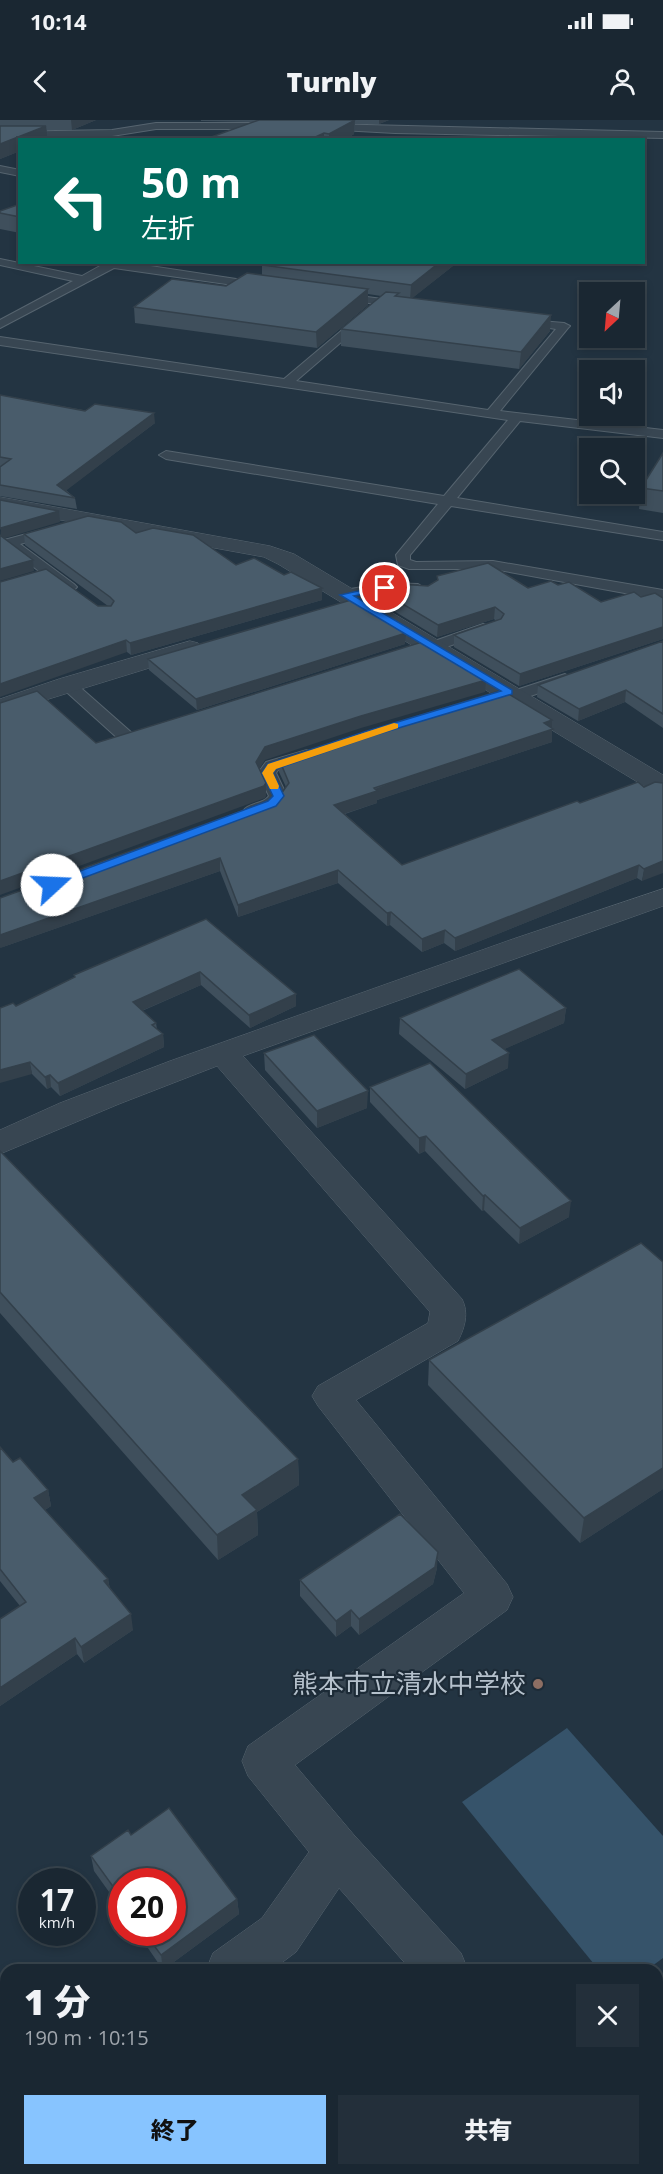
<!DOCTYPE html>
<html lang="ja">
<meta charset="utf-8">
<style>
body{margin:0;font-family:"Open Sans","Noto Sans JP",sans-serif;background:#232f3a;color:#f1f3f6;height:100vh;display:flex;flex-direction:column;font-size:22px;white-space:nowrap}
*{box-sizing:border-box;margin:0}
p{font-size:20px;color:#9fa5ac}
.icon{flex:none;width:33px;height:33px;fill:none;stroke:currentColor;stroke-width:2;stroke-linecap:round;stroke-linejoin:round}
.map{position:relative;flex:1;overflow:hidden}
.sheet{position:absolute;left:0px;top:1844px;width:663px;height:212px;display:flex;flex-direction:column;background:#1a2732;border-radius:18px 18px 0 0;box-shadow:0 3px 9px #0003,0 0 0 2px #38444d}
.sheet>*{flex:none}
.banner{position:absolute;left:18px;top:18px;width:627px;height:126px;border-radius:0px;box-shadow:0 3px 9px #0003,0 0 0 2px #38444d;background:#00695c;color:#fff;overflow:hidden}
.needle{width:39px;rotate:206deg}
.controls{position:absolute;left:579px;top:162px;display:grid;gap:12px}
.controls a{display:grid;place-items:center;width:66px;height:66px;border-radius:0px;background:#1a2732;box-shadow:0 3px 9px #0003,0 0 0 2px #38444d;font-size:30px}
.speed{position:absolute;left:18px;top:1748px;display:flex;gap:12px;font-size:30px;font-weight:700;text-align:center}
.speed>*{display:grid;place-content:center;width:78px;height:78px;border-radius:50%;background:#1a2732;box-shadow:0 3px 9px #0003,0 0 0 2px #38444d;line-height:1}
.speed small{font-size:15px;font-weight:400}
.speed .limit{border:9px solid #d22;background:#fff;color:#111}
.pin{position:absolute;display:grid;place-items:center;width:51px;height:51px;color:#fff;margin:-26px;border:3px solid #fff;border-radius:50%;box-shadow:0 2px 6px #0007}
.me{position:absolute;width:66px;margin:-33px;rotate:70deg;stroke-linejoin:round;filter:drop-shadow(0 0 4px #0008)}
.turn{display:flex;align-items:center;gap:21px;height:126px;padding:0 24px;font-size:27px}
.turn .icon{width:78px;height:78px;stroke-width:2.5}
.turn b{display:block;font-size:42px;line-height:51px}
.round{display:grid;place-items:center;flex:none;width:63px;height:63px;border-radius:0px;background:#232f3a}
.headline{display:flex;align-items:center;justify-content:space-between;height:102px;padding:0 24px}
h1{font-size:36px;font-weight:800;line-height:45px}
.primary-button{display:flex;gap:12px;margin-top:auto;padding:12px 24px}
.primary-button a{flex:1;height:69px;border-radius:0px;background:#87c4ff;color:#111;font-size:24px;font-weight:800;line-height:69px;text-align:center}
.primary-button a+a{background:#232f3a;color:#f1f3f6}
.status{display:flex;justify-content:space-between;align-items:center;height:42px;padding:0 30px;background:#1a2732;direction:ltr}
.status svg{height:16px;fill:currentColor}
header{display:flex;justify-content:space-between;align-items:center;height:78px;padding:0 24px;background:#1a2732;font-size:27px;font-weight:800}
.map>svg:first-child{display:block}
.water{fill:#36536a}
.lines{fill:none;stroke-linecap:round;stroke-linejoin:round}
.lane-casing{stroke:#56646f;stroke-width:2}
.street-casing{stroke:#56646f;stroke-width:1}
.lane{fill:#384652;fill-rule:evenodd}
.street{fill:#384652;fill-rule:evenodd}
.wall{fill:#3f4f5c}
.shaded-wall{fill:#33404b}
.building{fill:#495c6b;stroke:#33404b;stroke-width:1.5}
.route{fill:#1a73e8;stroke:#114b97;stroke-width:1.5}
.slow{fill:#f59e0b}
.education-dot{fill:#8d6e63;stroke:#1d2b37;stroke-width:2}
.labels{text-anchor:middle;stroke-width:4.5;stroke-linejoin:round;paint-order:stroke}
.near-poi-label{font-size:26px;fill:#b5c1cc;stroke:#1d2b37;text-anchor:end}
</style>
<div class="status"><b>10:14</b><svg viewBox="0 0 49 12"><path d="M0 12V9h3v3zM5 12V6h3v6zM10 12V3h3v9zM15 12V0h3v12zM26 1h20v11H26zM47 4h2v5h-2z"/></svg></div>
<header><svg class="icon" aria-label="back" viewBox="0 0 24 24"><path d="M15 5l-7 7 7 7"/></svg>Turnly<svg class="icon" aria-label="person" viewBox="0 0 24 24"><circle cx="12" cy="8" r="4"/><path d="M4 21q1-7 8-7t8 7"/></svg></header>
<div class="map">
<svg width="663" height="2054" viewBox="0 0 663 2054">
<rect width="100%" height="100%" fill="#233442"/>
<path class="water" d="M567,1608L663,1716V1838L648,1849H598L462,1682Z"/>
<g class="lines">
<g class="lane-casing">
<path id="lane" d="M156,3H271L275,6L271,9H156L112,16L0,18V12L112,10Z
M325,4L663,12V18L395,13L322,9L321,7Z
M0,46L20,50V56L0,52Z
M0,139L82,156L107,142H124L262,163L268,166L262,169L114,148L0,208V200L73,161L0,145Z
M337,173L405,182L411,185L405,188L333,178L331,176Z
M364,194L368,195V199L296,261L488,290L556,209L517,203V199L564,203L570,206L568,208L500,291L663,310V318L520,301L457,378L663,412V420L451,386L410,435V440L416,442L493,441L663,470V480L493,449H409L398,445L396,435L438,384L166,339L159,335L166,331L444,376L508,300L0,225V217L284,259L360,195Z
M53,407L58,408L60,411L58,414L20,424L74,464L77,467L74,470H64L2,423L4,420Z
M385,463L418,464L426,469L418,474L385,473L345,480L337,475L345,470Z
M483,504L489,506L491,509L489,512L432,532L424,527L426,524Z
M565,554L573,559L571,562L516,581L508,576L510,572Z
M67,559L73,561L132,613L151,607L157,608L160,612C152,620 134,625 123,623L61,567L59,564Z
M307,630L313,631L316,635L313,639L278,650L276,653L287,676C278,689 262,699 246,695L243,691C249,682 262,685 269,676L258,653L266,642Z"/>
</g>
<g class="street-casing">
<path id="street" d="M0,377L270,426L294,434L663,655V674L654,672L278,444L264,437L0,389Z
M190,521L198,523L202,528L198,533L0,594V579L59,559Z
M663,769V786L243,936L462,1179C469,1193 465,1207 458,1221L356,1280L507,1464L513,1477L507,1490L295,1645L354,1715L461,1833L468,1850H411L339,1768L296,1832L272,1850H206L213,1833L262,1798L309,1732L248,1656L242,1641L248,1626L464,1473L318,1286L312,1276L318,1266L428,1203L430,1192L217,946L119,984L0,1034V1010L60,983L170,941L513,819Z
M6,1980V2034L0,2036V1982Z
M578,2049H631L633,2054H580Z"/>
</g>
<use href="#lane" class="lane"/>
<use href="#street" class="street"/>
</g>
<path class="wall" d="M0,0H96L72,10H47L48,20H20V31L0,39Z
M201,0H389L379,4H355L354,14L345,20H203L253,2L201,1Z
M20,84V113L0,109V91Z
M458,142L412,178L550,211L519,249L341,226V209L381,176L368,174V185L317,228L135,203L134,187L226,166L262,155V145Z
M0,275L155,303L66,370L75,378L77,389L0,376Z
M663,333V393L639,389L641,368Z
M136,413L236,445L284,455L322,468V480L131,535L127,532L98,486H108L25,425L24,414Z
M437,456L528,468L558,465L601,482L641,477L663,478V519L519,566L454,527V515L496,501L494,499L437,517L379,482V470L428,466L437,461Z
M663,521V608L625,582L578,601L537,577L538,565Z
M405,524L197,590L149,550L148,539Z
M552,600V622L377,680V683L345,694L402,745L580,683L663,663L642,761L637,758L455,831L444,823L422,832L390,805L387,806L338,763L238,797L220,751L0,828L278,678L286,667L279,652V639Z
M206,799L296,874V886L250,908L201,865L142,891L156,903L157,909L163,914L164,927L60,976L51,967L47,969L32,954L16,886L74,858V855Z
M566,888L564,903L504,929L508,948L465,969L399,914L400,898Z
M264,933L367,988L317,1008L265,950Z
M370,967L569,1097L519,1124L484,1090L482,1091L425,1031L419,1034L370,982Z
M0,1031L298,1339L299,1365L257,1392L258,1415L218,1440L0,1193Z
M663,1142V1369L580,1423L428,1265L429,1240Z
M0,1327L13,1342L48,1370L51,1386L45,1390L108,1459L110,1469L133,1510L84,1543L77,1534L0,1586V1499L20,1486L0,1461Z
M437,1448L433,1464L359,1515L351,1506L336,1517L300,1476V1460Z
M131,1715L237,1779L239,1794L163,1850L137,1812H172L122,1761V1790L94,1751L91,1736Z"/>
<path class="shaded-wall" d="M71,0H96L72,10Z
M355,0L354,14L345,20H329V14Z
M379,0H389L379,4Z
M46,6L48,20H20V31L0,39V24Z
M324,13V20H309Z
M440,142H458L410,180L411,165Z
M368,169V185L317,228L316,212Z
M551,195L550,211L519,249L521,232Z
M154,293L155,303L59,376L57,365Z
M59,391L60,402L2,419L0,424L1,408Z
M33,440L34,451L0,461V449Z
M322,468V480L131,535L130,523Z
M495,487L494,499L437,517L438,505Z
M663,507V519L519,566L520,554Z
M406,513L405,524L197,590L196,579Z
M126,520L127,532L0,577V564Z
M486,560L485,572L361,608L265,640L256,654V642L265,627L361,596Z
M626,570L625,582L578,601L579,589Z
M552,600V622L377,680V683L334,697V685Z
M266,663V676L265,678L0,775V761Z
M220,738V751L0,828V815Z
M663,741V753L642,761L644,749Z
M639,745L637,758L455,831V818Z
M338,750V763L238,797V785Z
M391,792L390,805L387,806V793Z
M445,810L444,823L422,832V819Z
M200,852L201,865L134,894L133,882Z
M296,874V886L250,908L249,895Z
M566,888L564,903L491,935L492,920Z
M163,914L164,927L60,976L58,963Z
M509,933L508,948L465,969L466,954Z
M30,942L32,954L0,963V950Z
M50,955L51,967L47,969L45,957Z
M368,971L367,988L317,1008V991Z
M426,1016L425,1031L419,1034V1018Z
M485,1075L484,1090L482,1091L483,1076Z
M571,1081L569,1097L519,1124L520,1108Z
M298,1339L299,1365L257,1392L258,1415L218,1440L217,1415L242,1375Z
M663,1348V1369L580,1423L584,1398Z
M48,1370L51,1386L37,1395L34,1378Z
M438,1432L437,1448L433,1464L359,1515V1499Z
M108,1459L111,1475L104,1461Z
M351,1490V1506L336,1517V1501Z
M131,1494L133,1510L84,1543L81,1527Z
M75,1518L77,1534L0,1586V1568Z
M237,1779L239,1794L163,1850L161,1835Z
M6,1964V1978L0,1980V1967Z
M472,2049H487L482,2054H467Z"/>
<path class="building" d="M259,0H355L329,14L324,13L309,20H203Z
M0,6H46L0,24Z
M20,84V97L0,93V91Z
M265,142H440L411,165L262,145Z
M247,153L368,169L316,212L134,187L172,159L226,166Z
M386,172L399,173L395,176L551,195L521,232L341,209Z
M0,275L85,291L95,284L154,293L57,365L75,378L0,365V347L11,339L0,337Z
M663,333V371L641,368Z
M0,380L59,391L1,408L0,409Z
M88,396L121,402L136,413L153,408L193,415L236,445L254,438L284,455L291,452L322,468L130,523L126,520L0,564V462L46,449L98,486H111L114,481L110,477L24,414Z
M0,415L1,416L33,440L0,449Z
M488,443L528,468L551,461L558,465L569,462L601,482L634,472L641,477L655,473L663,478V507L520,554L454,515L501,499L504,494L495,487L438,505L379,470L399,464L428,466L438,460L437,456Z
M351,480L406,513L196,579L148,539Z
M663,521V594L626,570L579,589L538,565Z
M422,522L486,560L361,596L265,627L256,642L266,663L264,666L0,761V583L37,571L96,623Z
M502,570L552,600L544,603L553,609L374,668L377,671L334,685L402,745L577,681L580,683L638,662L644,667L655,662L663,663V741L644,749L639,745L455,818L445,810L422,819L391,792L387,793L338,750L238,785L220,738L0,815V778L278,678L289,663L279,639Z
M206,799L296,874L249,895L200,852L133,882L156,903L152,905L163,914L58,963L50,955L45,957L30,942L0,950V888L13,883L16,886L75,857L74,855Z
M519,849L566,888L492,920L509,933L466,954L400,898Z
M314,915L368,971L317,991L264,933Z
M430,943L571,1081L520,1108L485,1075L483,1076L426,1016L419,1018L370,967Z
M0,1031L298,1339L242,1375L257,1390L217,1415L0,1172Z
M641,1123L663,1142V1348L584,1398L429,1240Z
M0,1327L13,1342L20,1338L48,1370L34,1378L108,1459L104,1461L131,1494L81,1527L75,1518L0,1568V1499L26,1482L0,1449Z
M400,1394L438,1432L435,1447L359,1499L351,1490L336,1501L300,1460Z
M169,1688L237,1779L161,1835L144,1812H172V1761H122V1779L91,1736L128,1710L131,1715Z
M0,1905L6,1914V1964L0,1967Z
M300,2049H472L467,2054H294Z"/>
<path class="route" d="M385,465L390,468L389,470L354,476L512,570V574L372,616L276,649L273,653L284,676L276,686L56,768H48V763L268,681L273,676L262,653L268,644L364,612L501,571L340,475Z"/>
<path class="slow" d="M394,603L398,604V608L276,649L273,653L279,666L278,669H270L262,653L268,644Z"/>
<circle class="education-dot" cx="538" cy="1564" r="6"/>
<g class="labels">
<g class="near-poi-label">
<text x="526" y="1573">熊本市立清水中学校</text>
</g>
</g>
</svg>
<div class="controls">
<a><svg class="needle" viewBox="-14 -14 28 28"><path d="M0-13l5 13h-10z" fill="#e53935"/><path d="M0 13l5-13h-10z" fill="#9fa5ac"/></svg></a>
<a><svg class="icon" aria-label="sound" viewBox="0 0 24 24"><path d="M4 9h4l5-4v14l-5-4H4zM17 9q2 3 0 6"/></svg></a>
<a><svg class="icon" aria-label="search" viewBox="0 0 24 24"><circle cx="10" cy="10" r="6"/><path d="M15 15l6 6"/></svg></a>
</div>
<div class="speed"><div>17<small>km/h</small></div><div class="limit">20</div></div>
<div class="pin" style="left:385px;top:468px;background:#d93025"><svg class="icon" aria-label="arrive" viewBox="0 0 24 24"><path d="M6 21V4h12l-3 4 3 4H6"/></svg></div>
<svg class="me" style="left:52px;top:765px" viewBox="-20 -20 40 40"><circle r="19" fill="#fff"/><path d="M0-13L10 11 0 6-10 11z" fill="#1a73e8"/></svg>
<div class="banner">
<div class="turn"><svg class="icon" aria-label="left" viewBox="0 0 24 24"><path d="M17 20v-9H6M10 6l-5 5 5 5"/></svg><div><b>50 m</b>左折</div></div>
</div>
<section class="sheet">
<div class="headline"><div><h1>1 分</h1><p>190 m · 10:15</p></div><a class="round"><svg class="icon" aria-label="close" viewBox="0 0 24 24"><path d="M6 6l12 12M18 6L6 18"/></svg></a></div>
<div class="primary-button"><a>終了</a><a>共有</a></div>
</section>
</div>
